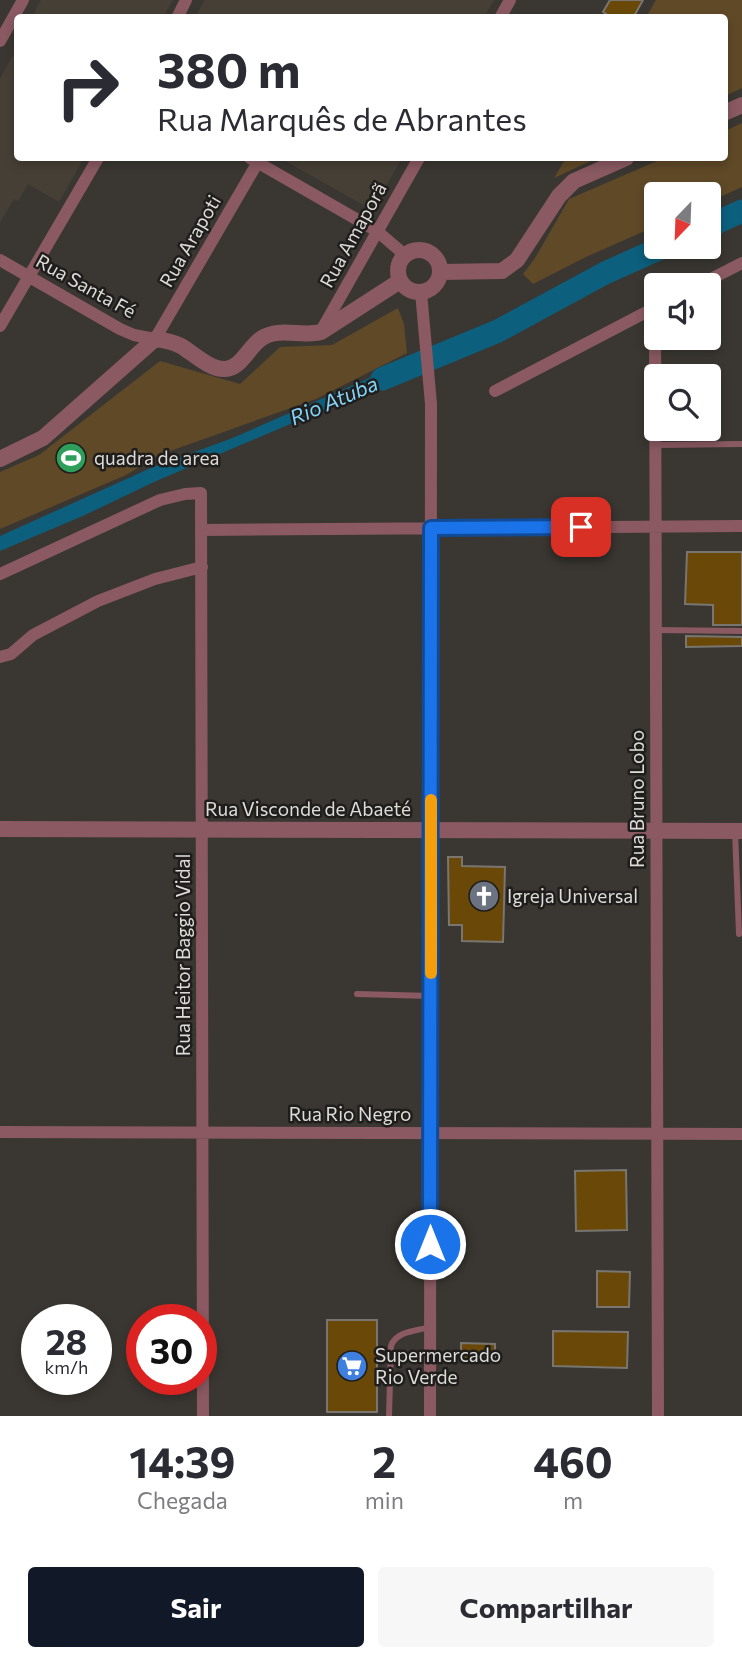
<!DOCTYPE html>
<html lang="pt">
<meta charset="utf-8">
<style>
body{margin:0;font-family:Commissioner,sans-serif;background:#f7f7f7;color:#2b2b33;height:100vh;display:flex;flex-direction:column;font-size:26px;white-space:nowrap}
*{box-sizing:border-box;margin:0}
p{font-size:23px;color:#7c7c81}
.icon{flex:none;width:38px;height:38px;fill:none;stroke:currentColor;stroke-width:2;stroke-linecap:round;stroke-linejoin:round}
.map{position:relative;height:1416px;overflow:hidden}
.side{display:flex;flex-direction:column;background:#fff;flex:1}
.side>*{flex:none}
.hud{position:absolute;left:14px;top:14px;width:714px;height:147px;border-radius:7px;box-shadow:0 4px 10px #0003;background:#fff;color:#2b2b33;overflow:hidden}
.needle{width:46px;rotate:203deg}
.controls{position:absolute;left:644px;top:182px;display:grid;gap:14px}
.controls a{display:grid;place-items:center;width:77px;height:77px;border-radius:7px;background:#fff;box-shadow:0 4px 10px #0003;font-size:35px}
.speed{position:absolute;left:21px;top:1304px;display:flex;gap:14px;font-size:35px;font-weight:700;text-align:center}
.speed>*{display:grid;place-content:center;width:91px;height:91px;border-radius:50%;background:#fff;box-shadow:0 4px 10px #0003;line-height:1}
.speed small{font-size:18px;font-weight:400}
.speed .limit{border:10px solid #d22;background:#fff;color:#111}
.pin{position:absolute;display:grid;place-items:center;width:60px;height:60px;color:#fff;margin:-30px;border-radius:14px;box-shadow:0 4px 10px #0006}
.me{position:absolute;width:77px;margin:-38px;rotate:0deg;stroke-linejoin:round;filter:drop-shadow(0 0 5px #0008)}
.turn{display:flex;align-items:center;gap:24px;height:147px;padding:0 28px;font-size:32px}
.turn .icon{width:91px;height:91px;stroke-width:2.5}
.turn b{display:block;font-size:49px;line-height:60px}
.eta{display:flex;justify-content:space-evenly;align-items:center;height:119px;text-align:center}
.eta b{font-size:42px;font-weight:700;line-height:49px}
.action{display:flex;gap:14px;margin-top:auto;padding:14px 28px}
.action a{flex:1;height:80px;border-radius:7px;background:#111827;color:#fff;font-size:28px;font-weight:700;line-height:80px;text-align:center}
.action a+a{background:#f7f7f7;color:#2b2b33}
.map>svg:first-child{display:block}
.built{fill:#463f35}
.green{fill:#5f4927}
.water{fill:#0c5f7d}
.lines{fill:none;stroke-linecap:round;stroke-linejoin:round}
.river{stroke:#0c5f7d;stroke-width:23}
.building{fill:#6a4908;stroke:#797570;stroke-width:2}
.service{stroke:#8a5961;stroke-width:6}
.minor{stroke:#8a5961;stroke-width:12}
.tertiary{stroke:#8a5961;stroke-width:16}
.route-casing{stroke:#114b97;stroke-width:18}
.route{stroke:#1a73e8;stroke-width:12}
.slow{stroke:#f59e0b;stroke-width:12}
.labels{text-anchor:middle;stroke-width:5;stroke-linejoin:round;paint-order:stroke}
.street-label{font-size:19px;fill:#dedcd9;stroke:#201e1c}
.poi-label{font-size:19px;fill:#dedcd9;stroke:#201e1c;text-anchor:start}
.water-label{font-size:21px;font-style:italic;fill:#84d3f8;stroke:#201e1c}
</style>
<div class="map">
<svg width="742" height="1416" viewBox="0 0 742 1416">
<rect width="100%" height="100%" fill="#3a3732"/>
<path class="built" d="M41,0H173L163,17H35V11Z
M205,0H494L484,17H195Z
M17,55L18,158H84L59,202L28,184L18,201L14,199L0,223V79L12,57Z
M280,158H402L372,210Z"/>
<path class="green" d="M656,0H742V88L725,96L724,18L646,17Z
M742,123V187L709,202V194H656V226L586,257L533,284L523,274L535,258L569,199L664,158H724L725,131Z
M566,158H597L554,178Z
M398,308L404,324L407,353L316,399L159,455L126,475L0,529V472L39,455L160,361L240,384L280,347L332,345Z"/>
<path class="water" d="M411,356L410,373L154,482L85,515L0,551V536L153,467L230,439L365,380Z"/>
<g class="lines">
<path class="river" d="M709,226L742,211
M382,379L498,331L605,273L663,247"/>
</g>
<path class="building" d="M610,0H643L633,18H613L603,12Z
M687,552H742V625H713V605L685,604Z
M686,636L742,637V646L686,647Z
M448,857H462V866L505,867L503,942L462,941V925H449Z
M626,1170L627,1230L576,1231L575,1171Z
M597,1271L630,1272L629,1307H597Z
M327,1320H377V1412H327Z
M553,1331L628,1332L627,1368L553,1366Z
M461,1343L495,1344V1362L461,1361Z"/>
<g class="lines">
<path class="service" d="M656,445L742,444
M656,630L742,631
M735,831L739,934
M357,994L431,996
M389,1416L391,1346C396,1331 417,1331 430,1327"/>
<path class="minor" d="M177,18L186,0
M500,18L510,0
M0,41L23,0
M250,158L377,231L405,255
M0,260L120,329L134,335L155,339L258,162
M699,285L742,263
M421,292L431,404L430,1416
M655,308L658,1416
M0,326L98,158
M321,331L419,158
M495,391L656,307
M201,530L742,526
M0,574L160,500L185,494L201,493L203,1416
M0,657L11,654L33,635L98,601L155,579L202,567
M0,1132L742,1134"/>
<path class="tertiary" d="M724,113L742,105
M398 271a21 21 0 1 1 42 0a21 21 0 1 1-42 0Z
M440,272L502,271L517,260L559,196L574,181L626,158
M0,459L43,438L155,339C164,340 173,342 181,346C193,353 210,370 225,369C241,369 249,346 262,338C279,327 302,337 321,332L400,281
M0,829L742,831"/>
</g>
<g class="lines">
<g class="route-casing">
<path id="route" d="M430,1244L431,528L581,527"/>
</g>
<use href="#route" class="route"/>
<path class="slow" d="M431,800V973"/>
</g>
<defs>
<g id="stadium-disc" transform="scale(1.575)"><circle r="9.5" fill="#2e9e5b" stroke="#201e1c"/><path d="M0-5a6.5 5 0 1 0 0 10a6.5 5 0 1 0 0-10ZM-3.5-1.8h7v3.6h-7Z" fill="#fff"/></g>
<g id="church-disc" transform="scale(1.575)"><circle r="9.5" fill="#6b7280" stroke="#201e1c"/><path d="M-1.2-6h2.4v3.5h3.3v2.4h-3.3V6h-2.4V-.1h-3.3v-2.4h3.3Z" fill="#fff"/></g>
<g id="supermarket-disc" transform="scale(1.575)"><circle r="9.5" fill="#3f7fe0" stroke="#201e1c"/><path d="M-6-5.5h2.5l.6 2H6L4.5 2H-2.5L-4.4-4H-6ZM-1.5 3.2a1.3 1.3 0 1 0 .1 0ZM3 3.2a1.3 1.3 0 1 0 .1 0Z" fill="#fff"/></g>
</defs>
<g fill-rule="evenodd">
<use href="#stadium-disc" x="71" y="458"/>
<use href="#church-disc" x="484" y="896"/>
<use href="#supermarket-disc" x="352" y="1366"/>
</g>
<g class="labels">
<g class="street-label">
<text transform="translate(353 235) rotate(-61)" y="7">Rua Amaporã</text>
<text transform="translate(190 241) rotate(-60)" y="7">Rua Arapoti</text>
<text transform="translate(86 286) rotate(29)" y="7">Rua Santa Fé</text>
<text transform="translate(637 799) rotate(-90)" y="7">Rua Bruno Lobo</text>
<text x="308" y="816">Rua Visconde de Abaeté</text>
<text transform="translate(183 955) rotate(-90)" y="7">Rua Heitor Baggio Vidal</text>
<text x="350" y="1121">Rua Rio Negro</text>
</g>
<g class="poi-label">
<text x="94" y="465">quadra de area</text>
<text x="507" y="903">Igreja Universal</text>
<text x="375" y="1362">Supermercado<tspan x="375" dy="22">Rio Verde</tspan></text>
</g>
<g class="water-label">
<text transform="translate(334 401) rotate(-23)" y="7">Rio Atuba</text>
</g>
</g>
</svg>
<div class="controls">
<a><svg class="needle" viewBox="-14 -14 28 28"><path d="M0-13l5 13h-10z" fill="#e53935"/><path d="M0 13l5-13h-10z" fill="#7c7c81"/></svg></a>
<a><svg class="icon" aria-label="sound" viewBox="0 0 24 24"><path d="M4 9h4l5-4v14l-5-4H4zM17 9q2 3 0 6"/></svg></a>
<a><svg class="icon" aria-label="search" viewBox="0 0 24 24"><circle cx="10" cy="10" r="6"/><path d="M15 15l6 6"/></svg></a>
</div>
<div class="speed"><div>28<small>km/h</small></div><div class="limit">30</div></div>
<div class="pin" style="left:581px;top:527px;background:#d93025"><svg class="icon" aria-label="arrive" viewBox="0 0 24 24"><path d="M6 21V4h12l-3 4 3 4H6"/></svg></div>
<svg class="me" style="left:430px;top:1244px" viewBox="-20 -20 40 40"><circle r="17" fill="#1a73e8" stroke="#fff" stroke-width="3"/><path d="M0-11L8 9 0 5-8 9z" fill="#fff"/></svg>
<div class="hud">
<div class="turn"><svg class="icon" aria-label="right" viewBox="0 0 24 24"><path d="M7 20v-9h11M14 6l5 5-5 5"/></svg><div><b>380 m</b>Rua Marquês de Abrantes</div></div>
</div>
</div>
<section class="side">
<div class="eta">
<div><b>14:39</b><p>Chegada</p></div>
<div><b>2</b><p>min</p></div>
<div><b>460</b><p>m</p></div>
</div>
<div class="action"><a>Sair</a><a>Compartilhar</a></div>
</section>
